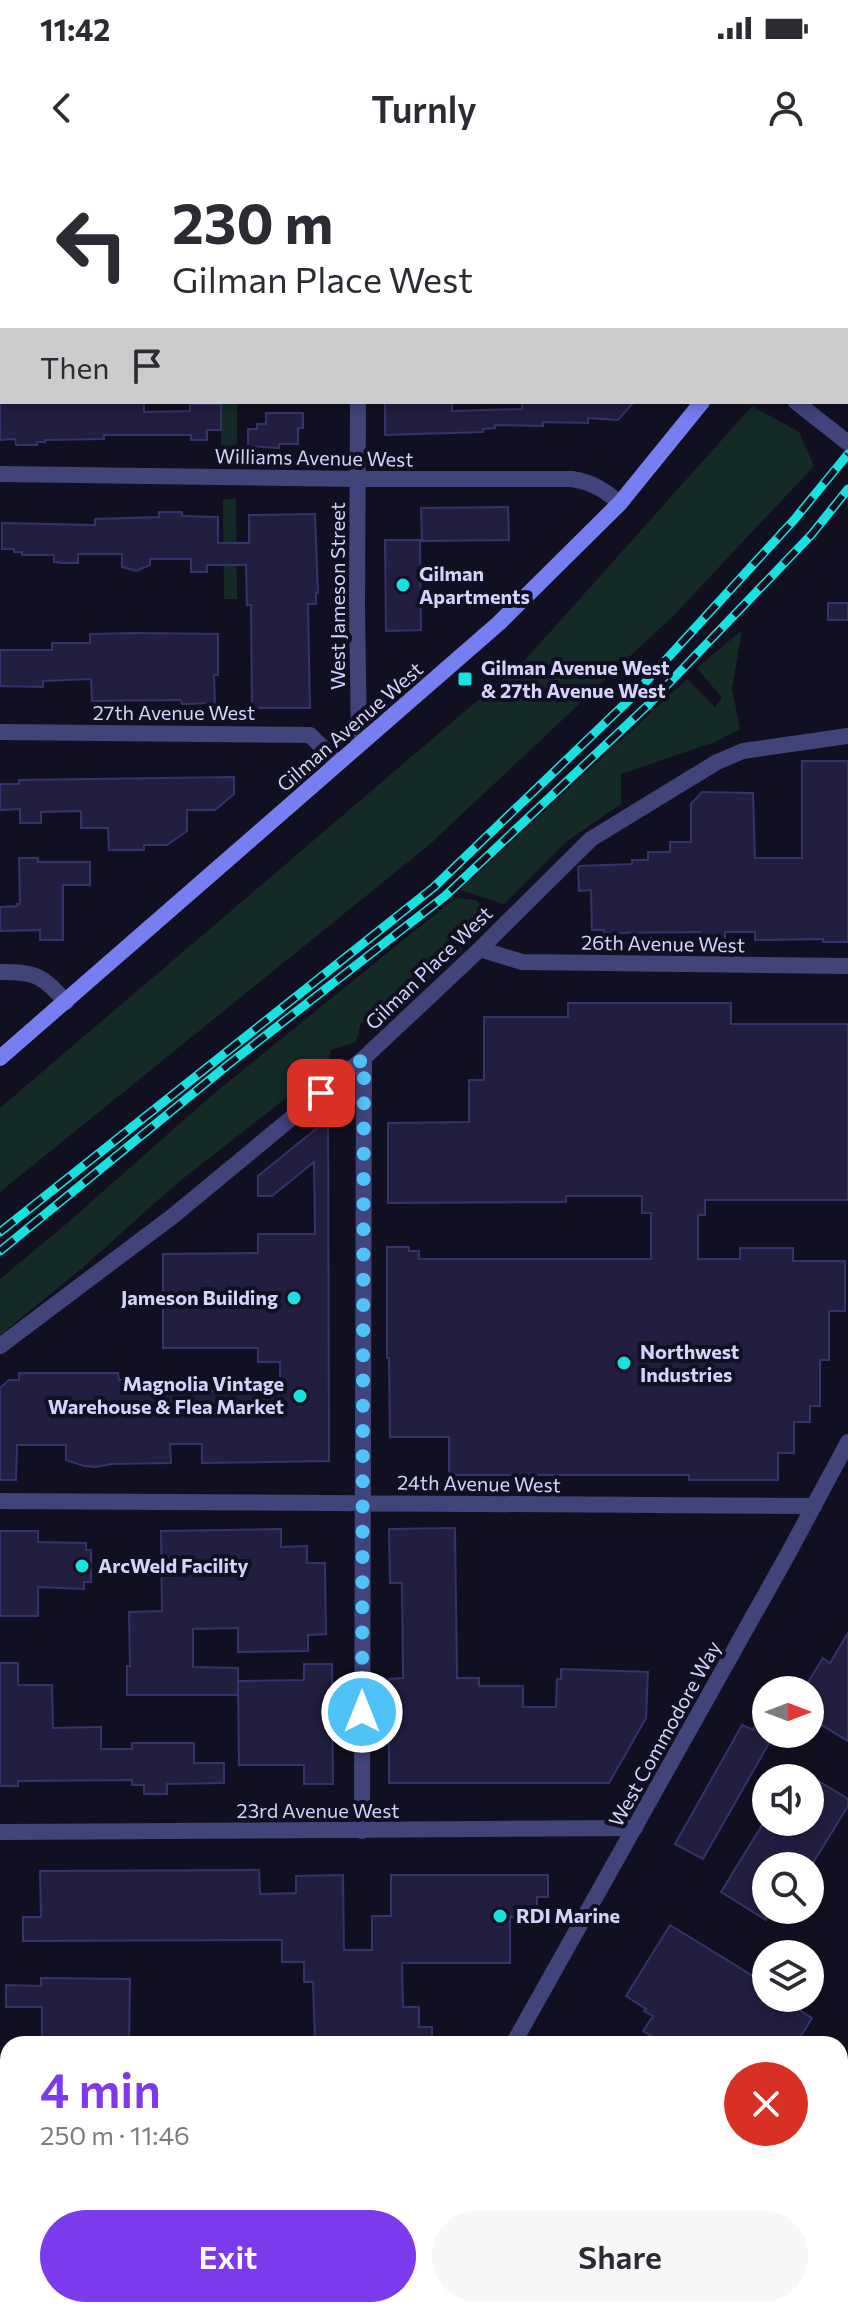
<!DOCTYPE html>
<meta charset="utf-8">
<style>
body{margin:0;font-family:Commissioner,sans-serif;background:#f7f7f7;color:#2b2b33;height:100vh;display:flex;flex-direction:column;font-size:30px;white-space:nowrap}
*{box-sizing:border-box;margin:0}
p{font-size:26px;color:#7c7c81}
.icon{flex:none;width:44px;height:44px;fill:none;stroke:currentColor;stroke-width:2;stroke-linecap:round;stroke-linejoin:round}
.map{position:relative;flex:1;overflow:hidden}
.drawer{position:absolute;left:0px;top:1876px;width:848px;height:282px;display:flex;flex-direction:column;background:#fff;border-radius:24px 24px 0 0;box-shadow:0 4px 12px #0003}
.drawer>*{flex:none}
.guide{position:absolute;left:0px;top:0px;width:848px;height:244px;box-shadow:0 4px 12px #0003;background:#fff;color:#2b2b33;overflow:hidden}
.needle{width:52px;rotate:90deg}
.controls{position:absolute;left:752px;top:1516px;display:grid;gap:16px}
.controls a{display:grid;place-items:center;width:72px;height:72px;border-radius:50%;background:#fff;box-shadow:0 4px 12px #0003;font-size:40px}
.pin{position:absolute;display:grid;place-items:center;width:68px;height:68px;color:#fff;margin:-34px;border-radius:16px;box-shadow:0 4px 12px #0006}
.me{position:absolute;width:88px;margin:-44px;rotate:0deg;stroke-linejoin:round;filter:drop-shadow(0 0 6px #0008)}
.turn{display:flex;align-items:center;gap:28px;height:168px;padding:0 40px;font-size:36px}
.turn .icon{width:104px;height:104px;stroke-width:2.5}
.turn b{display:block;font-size:56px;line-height:68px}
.then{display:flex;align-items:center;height:76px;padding:0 40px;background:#0003;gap:16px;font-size:30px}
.round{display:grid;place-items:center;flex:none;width:84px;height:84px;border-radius:42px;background:#f7f7f7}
.head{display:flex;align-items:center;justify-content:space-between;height:136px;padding:0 40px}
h1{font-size:48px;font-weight:600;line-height:60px;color:#7c3aed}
.cta{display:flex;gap:16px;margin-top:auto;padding:16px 40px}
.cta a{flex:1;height:92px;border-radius:48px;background:#7c3aed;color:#fff;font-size:32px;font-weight:600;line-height:92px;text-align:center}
.cta a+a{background:#f7f7f7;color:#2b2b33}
.status{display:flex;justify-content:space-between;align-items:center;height:56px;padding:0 40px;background:#fff;direction:ltr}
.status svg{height:22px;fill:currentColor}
header{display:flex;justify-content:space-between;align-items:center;height:104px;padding:0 40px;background:#fff;font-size:36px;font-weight:600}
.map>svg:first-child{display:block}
.green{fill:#132a27}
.water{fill:#0f233b}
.building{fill:#211e40;stroke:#373269;stroke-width:2}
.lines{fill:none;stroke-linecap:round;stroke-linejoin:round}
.minor{stroke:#40447b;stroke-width:16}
.tertiary{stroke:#40447b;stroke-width:16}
.secondary{stroke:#757ff0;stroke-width:16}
.rail-casing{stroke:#18e2e1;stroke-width:9}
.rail{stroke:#111021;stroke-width:6;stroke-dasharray:18;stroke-linecap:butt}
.route{stroke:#4fc3f7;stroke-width:14;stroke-dasharray:0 25.2}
.poi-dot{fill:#18e2e1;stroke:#111021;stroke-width:3}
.labels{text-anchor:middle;stroke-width:8;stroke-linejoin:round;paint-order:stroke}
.street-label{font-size:20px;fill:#d4d4fa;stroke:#111021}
.poi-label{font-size:20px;font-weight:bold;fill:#d4d4fa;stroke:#111021;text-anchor:start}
</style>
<div class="status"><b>11:42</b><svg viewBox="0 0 49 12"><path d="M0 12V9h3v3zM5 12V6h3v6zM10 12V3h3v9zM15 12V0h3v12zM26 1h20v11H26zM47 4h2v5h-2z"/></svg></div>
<header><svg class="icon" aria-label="back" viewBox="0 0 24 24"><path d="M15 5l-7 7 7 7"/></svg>Turnly<svg class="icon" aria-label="person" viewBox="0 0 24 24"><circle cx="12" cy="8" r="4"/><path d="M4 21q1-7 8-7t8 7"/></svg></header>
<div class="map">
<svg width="848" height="2157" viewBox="0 0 848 2157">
<rect width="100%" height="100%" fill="#111021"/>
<path class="green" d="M848,114V242L846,241V118Z
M221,242H237V299H221Z
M752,246L799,272L814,306L675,454L429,685L0,1032V948L526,499Z
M223,339H236L237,439H224Z
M742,470L732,529L740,569L715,582L621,614V644L567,681L504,744L460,730L687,519L715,547L722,538L697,508Z
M455,738L476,740L492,754L462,774V792L387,855L361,863L356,882L331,890L327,906L175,1025L81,1109L0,1175V1119L65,1065L211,936Z"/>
<path class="water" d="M848,1981V2157H559L572,2150H840V1993Z"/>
<path class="building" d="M0,242H144V252L190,251V244H221V270H207V280H191V275H104V279L45,280V282H37V285H16L15,279L0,280Z
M385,242H452V251L522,249V242H634L618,260L588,258V263L543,262V266L495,265V268L483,269V272L385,275Z
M266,253H303V268H298V284H279V288L248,286V269H257V264H266Z
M508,347L509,380L422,381L421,348Z
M159,352H182V356L218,357V383H249V355L315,354L318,433H316V444H308L310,548H252L251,445H247L246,405H207V412H191V399H150V405L136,411L122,407V394H78V403H63L54,402V395H22V392H14V389H2V363L95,365V359L159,357Z
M385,380H420L421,470L386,471Z
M828,443H848V460H828Z
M138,473L218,474V515H214L215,543L182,544L181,540L92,541L91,519L43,521V527L0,526V490H52V483H90V474Z
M802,601H848V782H823V779L755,780V772H725V788H700V772L604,773V770H592L591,730L579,731L578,707L580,706L632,704V700H648V692H670V682H691V644L702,632L753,633L755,698H802Z
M234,617V634L215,650H187V671L167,685H144V690H109L108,668H81V651L41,652V663H20V649L0,650V624H19V620Z
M19,698H38V702H90V725H63V780H40V770L0,771V747L17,746V744H20Z
M568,843H731V864H848V1040H705V1055H698V1099H740V1088H793V1101H845V1151H829V1200H820V1246H810V1262H794V1293H778V1320H689V1315H449V1277H390L389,1198H387V1087H409V1091H419V1099H651V1053H642V1036H566V1042L388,1043V963L469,962V920H484V857H568Z
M328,959L329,1301L202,1303V1284H170L171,1303L111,1304L96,1307L84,1306L66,1300V1285H17L16,1320H0V1228L9,1220H19V1213H118L119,1220L170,1219V1231H280V1202H258V1188H163V1094L258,1093V1074H315L314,1002L272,1036H258V1016Z
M455,1368L457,1518H479V1526H523V1547H556L557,1519H561V1509L648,1512L646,1558L609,1623H389V1519L403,1518L402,1423H390L389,1369Z
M281,1369V1387L307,1386V1403H325L326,1474L308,1475V1491L238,1492V1468L193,1469V1507L238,1508V1535H127V1506H130L129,1452L162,1451L161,1371Z
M0,1371H38V1382L86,1383V1390H91V1422H84V1429L38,1427V1456H0Z
M848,1473V1581L810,1558V1530H803L823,1498L830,1503Z
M0,1503H18V1525H52L53,1568L101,1567V1589H132V1583H194V1603H224V1623L167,1624V1634H144V1625H132V1620L18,1621V1626H0Z
M304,1504H332L333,1624H304V1605H239L238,1521L304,1520Z
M742,1565L753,1570L754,1568L772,1578L703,1699L675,1684Z
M810,1616L848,1639V1646L811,1706H766V1760L721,1732L764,1662H810Z
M259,1710L260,1734L296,1733V1716L343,1715L344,1790H372V1756H391V1715H548V1737H537V1757H510V1803H402L403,1847H419V1867H432V1884H315L313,1822H304V1802H282V1780L23,1781V1757H41L40,1711Z
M670,1765L766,1824V1838H780L812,1858L796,1884H664L643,1871L653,1856L644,1851L646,1849L626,1836Z
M41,1818L130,1819L129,1884H42V1847H6V1825L41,1826Z"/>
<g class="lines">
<path class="minor" d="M107,0L110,2
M343,2L344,0
M0,173H2
M358,242L357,446L359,583
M796,242L848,283
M0,314L358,319H572C592,322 604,330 620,343
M0,572L310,575L337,602
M480,789L522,802L848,806
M0,812C36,812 42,815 66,842
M0,1186L173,1056L364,898L480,789L591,679L717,602L743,591L848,576
M0,1341L814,1346
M362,1671L364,898
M0,1672L635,1668
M0,1936H8"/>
<path class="tertiary" d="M513,1884L788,1394L848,1282
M351,2157L359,2150"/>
<path class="secondary" d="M846,49L848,46
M0,898L499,463L620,343L702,242"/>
<g class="rail-casing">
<path id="rail" d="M0,1072L434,727L631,538L794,360L848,294
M0,1091L229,904L445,736L648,545L812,374L848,329"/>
</g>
<use href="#rail" class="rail"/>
</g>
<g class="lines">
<path class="route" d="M321,933L364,898L362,1552"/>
</g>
<g class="poi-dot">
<circle cx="403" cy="425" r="8"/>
<rect x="457" y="511" width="16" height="16" rx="4"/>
<circle cx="294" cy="1138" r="8"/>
<circle cx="624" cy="1203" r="8"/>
<circle cx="300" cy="1236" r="8"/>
<circle cx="82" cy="1406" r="8"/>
<circle cx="500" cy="1756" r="8"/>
</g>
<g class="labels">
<g class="street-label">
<text transform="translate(314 298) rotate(1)" y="7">Williams Avenue West</text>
<text transform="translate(338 436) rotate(-90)" y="7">West Jameson Street</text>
<text x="174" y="560">27th Avenue West</text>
<text transform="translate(350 567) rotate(-41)" y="7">Gilman Avenue West</text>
<text transform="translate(663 784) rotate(1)" y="7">26th Avenue West</text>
<text transform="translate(429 808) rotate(-44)" y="7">Gilman Place West</text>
<text transform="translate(479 1324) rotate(1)" y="7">24th Avenue West</text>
<text transform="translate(665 1574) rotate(-61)" y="7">West Commodore Way</text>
<text x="318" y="1658">23rd Avenue West</text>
</g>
<g class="poi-label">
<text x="419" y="421">Gilman<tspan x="419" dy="23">Apartments</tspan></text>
<text x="481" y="515">Gilman Avenue West<tspan x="481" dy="23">&amp; 27th Avenue West</tspan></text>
<text x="278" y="1145" text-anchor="end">Jameson Building</text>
<text x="640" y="1199">Northwest<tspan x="640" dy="23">Industries</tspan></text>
<text x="284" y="1231" text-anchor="end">Magnolia Vintage<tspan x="284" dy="23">Warehouse &amp; Flea Market</tspan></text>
<text x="98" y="1413">ArcWeld Facility</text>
<text x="516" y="1763">RDI Marine</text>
</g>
</g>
</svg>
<div class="controls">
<a><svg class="needle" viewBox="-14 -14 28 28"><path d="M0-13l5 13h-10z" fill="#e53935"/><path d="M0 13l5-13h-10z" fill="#7c7c81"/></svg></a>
<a><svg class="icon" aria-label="sound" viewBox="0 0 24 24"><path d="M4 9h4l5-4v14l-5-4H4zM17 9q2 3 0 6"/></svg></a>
<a><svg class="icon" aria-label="search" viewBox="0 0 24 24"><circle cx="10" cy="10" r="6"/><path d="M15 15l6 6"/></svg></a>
<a><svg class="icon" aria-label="layers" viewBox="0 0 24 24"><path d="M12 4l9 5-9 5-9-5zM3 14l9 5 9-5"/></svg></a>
</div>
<div class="pin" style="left:321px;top:933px;background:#d93025"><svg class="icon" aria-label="arrive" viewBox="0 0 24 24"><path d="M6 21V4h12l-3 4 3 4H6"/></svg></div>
<svg class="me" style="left:362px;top:1552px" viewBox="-20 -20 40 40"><circle r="17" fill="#4fc3f7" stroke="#fff" stroke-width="3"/><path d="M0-11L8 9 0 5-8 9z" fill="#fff"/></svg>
<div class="guide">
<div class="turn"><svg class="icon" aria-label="left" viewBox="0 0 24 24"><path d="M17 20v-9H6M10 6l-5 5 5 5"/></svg><div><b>230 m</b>Gilman Place West</div></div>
<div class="then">Then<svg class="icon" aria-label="arrive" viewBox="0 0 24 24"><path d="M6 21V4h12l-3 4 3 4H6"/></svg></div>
</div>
<section class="drawer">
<div class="head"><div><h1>4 min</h1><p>250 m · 11:46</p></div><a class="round" style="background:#d93025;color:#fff"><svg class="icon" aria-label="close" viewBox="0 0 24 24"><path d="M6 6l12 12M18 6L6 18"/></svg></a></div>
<div class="cta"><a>Exit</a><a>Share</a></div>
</section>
</div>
